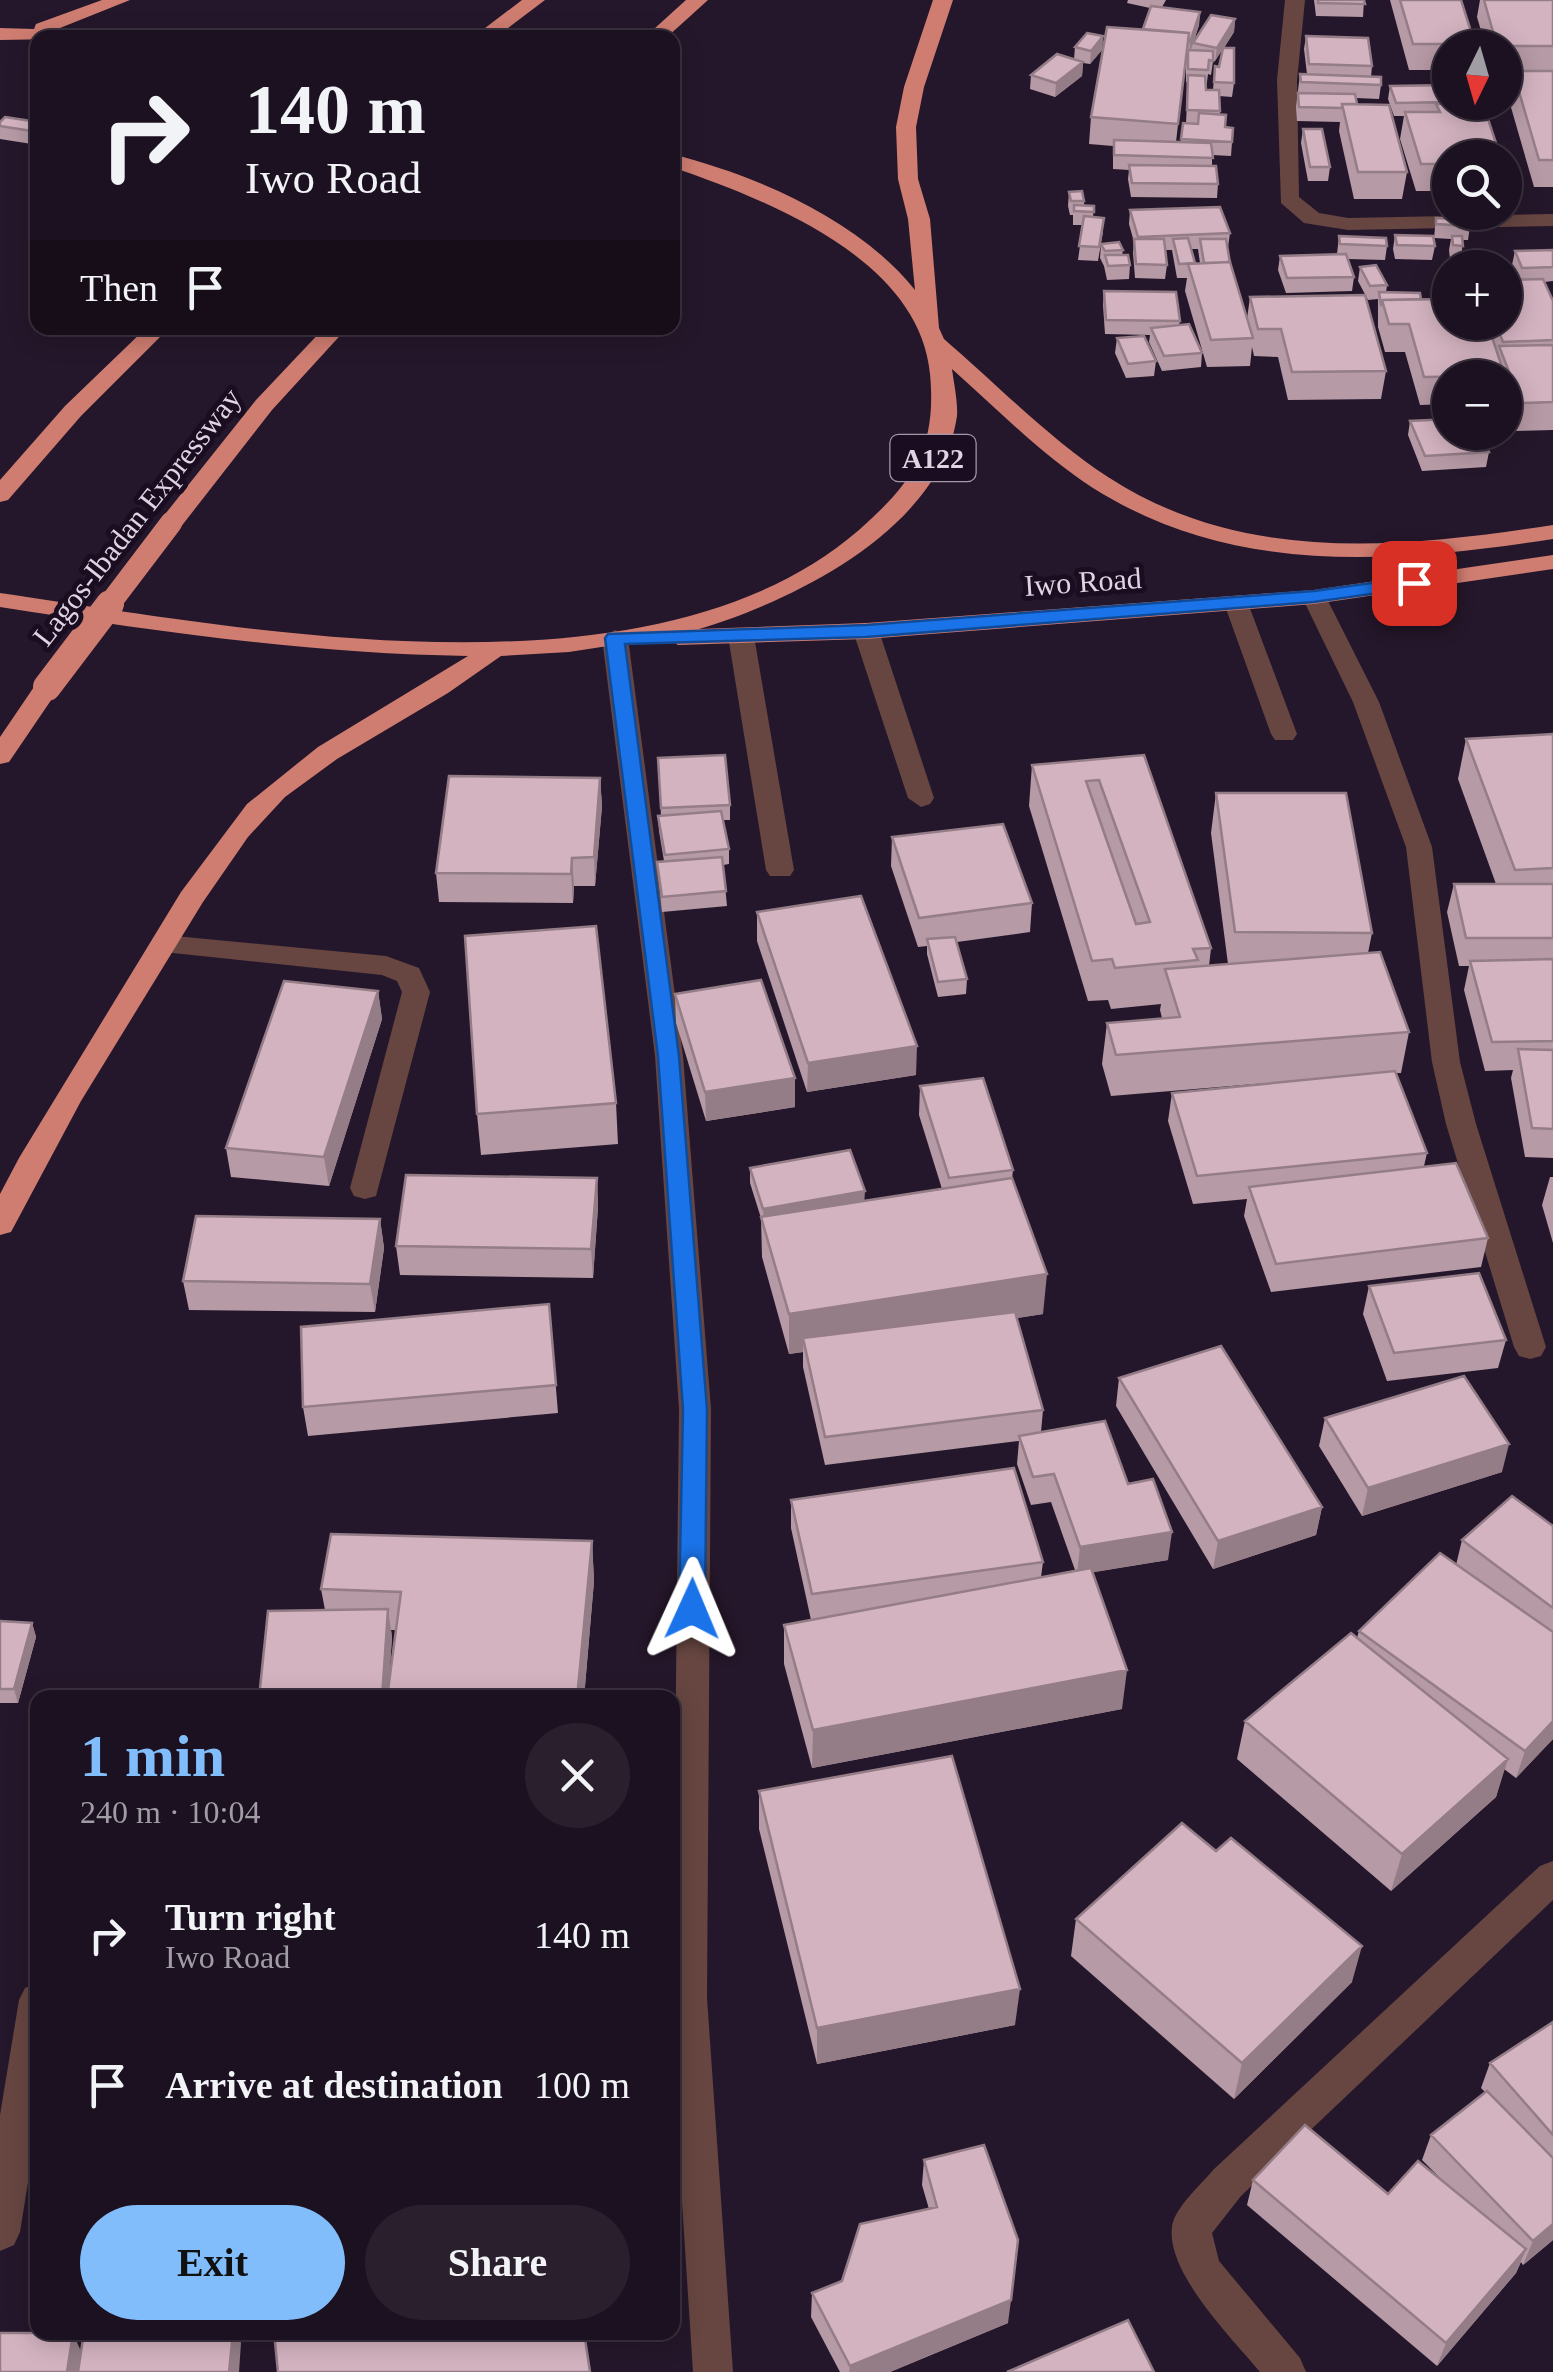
<!DOCTYPE html>
<meta charset="utf-8">
<style>
body{margin:0;font-family:"Times New Roman",serif;background:#291f2d;color:#f1f3f6;height:100vh;display:flex;flex-direction:column;font-size:38px;white-space:nowrap}
*{box-sizing:border-box;margin:0}
p{font-size:32px;color:#a09da5}
.icon{flex:none;width:55px;height:55px;fill:none;stroke:currentColor;stroke-width:2;stroke-linecap:round;stroke-linejoin:round}
.map{position:relative;flex:1;overflow:hidden}
.details{position:absolute;left:30px;top:1690px;width:650px;height:650px;display:flex;flex-direction:column;background:#1c1120;border-radius:20px;box-shadow:0 5px 25px #0003,0 0 0 2px #3a313e}
.details>*{flex:none}
.guide{position:absolute;left:30px;top:30px;width:650px;height:305px;border-radius:20px;box-shadow:0 5px 25px #0003,0 0 0 2px #3a313e;background:#1c1120;color:#f1f3f6;overflow:hidden}
.needle{width:65px;rotate:185deg}
.fabs{position:absolute;left:1432px;top:30px;display:grid;gap:20px}
.fabs a{display:grid;place-items:center;width:90px;height:90px;border-radius:50%;background:#1c1120;box-shadow:0 5px 25px #0003,0 0 0 2px #3a313e;font-size:50px}
.pin{position:absolute;display:grid;place-items:center;width:85px;height:85px;color:#fff;margin:-42px;border-radius:20px;box-shadow:0 5px 15px #0006}
.me{position:absolute;width:110px;margin:-55px;rotate:1deg;stroke-linejoin:round;filter:drop-shadow(0 0 8px #0008)}
.turn{display:flex;align-items:center;gap:35px;height:210px;padding:0 50px;font-size:45px}
.turn .icon{width:130px;height:130px;stroke-width:2.5}
.turn b{display:block;font-size:70px;line-height:85px}
.then{display:flex;align-items:center;height:95px;padding:0 50px;background:#0003;gap:20px;font-size:38px}
.round{display:grid;place-items:center;flex:none;width:105px;height:105px;border-radius:52px;background:#291f2d}
.head{display:flex;align-items:center;justify-content:space-between;height:170px;padding:0 50px}
h1{font-size:60px;font-weight:800;line-height:75px;color:#80bdfa}
.primary-button{display:flex;gap:20px;margin-top:auto;padding:20px 50px}
.primary-button a{flex:1;height:115px;border-radius:60px;background:#80bdfa;color:#111;font-size:40px;font-weight:800;line-height:115px;text-align:center}
.primary-button a+a{background:#291f2d;color:#f1f3f6}
ul{padding:0;list-style:none}
li{display:flex;align-items:center;gap:30px;height:150px;padding:0 50px}
li div{flex:1}
li b{display:block;font-size:38px}
li em{font-style:normal}
.map>svg:first-child{display:block}
.lines{fill:none;stroke-linecap:round;stroke-linejoin:round}
.minor{fill:#674641;fill-rule:evenodd}
.highway{fill:#cf7d71;fill-rule:evenodd}
.highway-bridge-far1{stroke:#cf7d71;stroke-width:22}
.highway-bridge{stroke:#cf7d71;stroke-width:28}
.wall{fill:#b69aa6;fill-rule:evenodd}
.shaded-wall{fill:#947d87}
.building{fill:#d4b3c1;stroke:#947d87;stroke-width:2.5;fill-rule:evenodd}
.route{fill:#1a73e8;stroke:#114b97;stroke-width:2.5}
.labels{text-anchor:middle;stroke-width:10;stroke-linejoin:round;paint-order:stroke}
.shield{fill:#1b0d21;stroke:#a498a8;stroke-width:2.5}
.shield-label{font-size:28px;font-weight:bold;fill:#ded4e2}
.street-label{font-size:30px;fill:#ded4e2;stroke:#1b0d21}
</style>
<div class="map">
<svg width="1553" height="2372" viewBox="0 0 1553 2372">
<rect width="100%" height="100%" fill="#25172b"/>
<g class="lines">
<path class="minor" d="M1285,0H1305L1297,80L1299,197L1319,213L1348,218L1553,214V226L1348,230L1304,223L1281,203L1277,80Z
M1314,590L1326,597L1379,702L1432,847L1460,1062L1476,1124L1546,1347L1541,1356L1530,1359L1519,1356L1514,1347L1446,1124L1432,1062L1406,847L1353,702L1302,597Z
M1236,596L1248,603L1297,734L1293,740H1275L1271,734L1224,603Z
M866,623L879,631L934,798L930,804L921,807L908,798L853,631Z
M741,628L754,636L794,870L790,876H770L766,870L728,636Z
M615,630L628,638L683,1056L711,1409L707,1998L733,2372H693L672,2048L679,1409L655,1056L602,638Z
M164,935L386,956L419,968L430,992L376,1196L365,1199L354,1196L350,1188L402,992L397,981L382,975L154,951L150,944L154,937Z
M1553,1861V1900L1241,2196L1212,2233L1219,2261L1300,2358L1306,2372H1260C1232,2338 1166,2273 1172,2227C1174,2208 1201,2185 1213,2170L1540,1866Z
M38,1983V2120L20,2232L14,2245L0,2251V2115L19,2000L25,1988Z"/>
<path class="highway" d="M102,0H130L55,30L103,32L113,38L0,40V28L34,29L36,24Z
M522,0H545L495,38H472Z
M686,0H708L666,38H644Z
M933,0H953L924,87L916,127L918,179L930,219L939,328L944,339C994,382 1053,442 1108,477C1243,565 1402,548 1553,525V539C1396,563 1234,577 1093,488C1044,457 996,408 952,369C954,384 958,402 957,416C941,528 796,600 699,629L866,623L1314,590L1553,555V569L1314,604L866,639L678,645L666,637L569,652L501,656L448,693L337,759L285,797L248,837L203,902L81,1101L11,1232L0,1235V1194L19,1158L181,892L247,804L318,747L468,656C310,654 155,631 0,607V593C247,629 652,709 859,530C913,482 937,448 930,374C919,258 767,200 672,167V154C758,176 859,220 915,290L908,219L898,179L896,127L904,87Z
M146,328H169L81,416L8,500L0,502V480L65,406Z
M324,328H347L272,410L180,528H162L159,523L162,518L256,400Z
M47,679L60,687L9,762L0,764V737L38,681Z"/>
<path class="highway-bridge-far1" d="M108,606L171,523"/>
<path class="highway-bridge" d="M47,687L110,604"/>
</g>
<path class="wall" d="M1128,0H1166L1162,7L1200,12L1199,25L1194,41L1235,19L1234,32L1224,48L1234,83L1232,97L1219,96L1220,114L1232,142L1231,156L1212,155V166L1218,184L1217,198L1131,197L1128,179L1129,170L1113,169V146L1089,144L1091,117L1143,29L1150,8L1127,3ZM1222,50L1219,67L1215,66L1213,90H1206L1208,74L1211,75L1213,61H1215ZM1186,56V82L1188,83L1186,123H1183L1181,142H1176Z
M1314,0H1364L1363,17L1316,16Z
M1390,0H1461L1475,44L1474,48H1450V70H1409Z
M1480,0H1553V187H1534L1508,97L1512,72H1505V48H1486L1477,17Z
M1103,36L1102,50L1090,64L1083,63L1082,76L1055,97L1030,89L1031,75L1074,59L1075,47Z
M1306,36L1372,66L1371,77L1381,85L1379,99L1356,98L1357,104L1407,172L1402,199H1354L1339,131L1340,122L1297,121L1296,107L1300,74H1307L1304,49Z
M1390,86L1481,102L1450,158V191H1416L1400,139L1404,116H1394L1388,99Z
M0,122H38V145L0,139Z
M1303,129L1330,167L1328,181H1308L1301,143Z
M1069,192L1084,201V205L1094,206L1093,217L1103,232L1098,261L1078,260L1083,225H1073V215H1070L1068,206Z
M1130,210L1230,233L1228,247L1230,263L1247,319L1250,297L1386,371L1381,399L1288,400L1278,357L1254,356L1252,347L1250,366L1207,367L1185,291L1187,278H1177L1172,250H1165L1167,265L1165,279L1135,278L1133,253L1134,242L1129,224ZM1191,249H1198L1200,263H1195Z
M1436,218L1470,226L1468,240H1463L1461,260L1450,259L1449,250L1451,239L1434,238Z
M1395,235L1435,246L1432,260L1395,259L1393,249Z
M1339,236L1387,246L1385,260L1348,259L1354,277L1352,291L1286,293L1278,270L1280,256L1337,254Z
M1101,244L1123,250L1122,255L1130,265L1129,279L1107,280L1104,266L1100,258Z
M1553,250V281L1544,282L1553,340V430L1516,431L1505,402V378H1450V404L1420,405L1405,352H1385L1378,327V299L1368,300L1358,281L1360,267L1387,285L1386,292L1421,299H1438L1440,292L1450,322H1505L1511,280H1519L1512,265L1515,251Z
M1104,291L1180,321L1179,325L1202,353L1201,367L1162,371L1149,342L1150,335L1105,334L1103,305Z
M1117,338L1156,361L1154,376L1126,378L1115,353Z
M1410,421L1489,452L1486,467L1422,471L1408,435Z
M1553,734V1158L1525,1157L1511,1078L1513,1070L1485,1071L1464,990L1469,966H1459L1447,912L1454,884H1496L1458,779L1466,739Z
M1144,755L1211,948L1209,966L1228,964L1211,833L1216,793L1372,933L1368,953L1409,1032L1401,1073H1396L1427,1153L1424,1166L1488,1238L1481,1267L1271,1292L1244,1216L1247,1199L1193,1204L1168,1121L1172,1093L1267,1083L1111,1096L1102,1064L1107,1023L1162,1018L1160,1010L1161,1004L1111,1009L1108,1000L1088,1001L1029,806L1032,765Z
M658,758L730,805V820H723L729,849V864L723,865L727,906L662,912L657,862L664,861L659,831L658,816H661Z
M600,778L602,806L595,886H574L573,903L439,902L436,873Z
M892,837L1032,903L1030,932L957,942L967,979L966,994L938,997L927,954V946L918,947L891,866Z
M757,912L916,1075L807,1092L757,941Z
M378,991L382,1019L329,1186L231,1177L226,1148Z
M675,994L795,1078V1107L706,1121L676,1023Z
M920,1086L1013,1170L1012,1179L1043,1314L1017,1318L1043,1410L1041,1432L1128,1484L1168,1560L1093,1572L1122,1709L812,1768L784,1664V1625L811,1620L791,1528V1500L1043,1562L1041,1577L1075,1570L1051,1502L1031,1505L1017,1464L1019,1441L825,1465L803,1367V1352L789,1354L762,1257L761,1218L750,1183V1168L864,1201L942,1189L919,1115Z
M616,1103L618,1144L481,1155L477,1114Z
M1550,1177H1553V1243L1542,1205Z
M597,1178L598,1207L593,1278L400,1275L396,1246Z
M380,1219L384,1248L375,1312L189,1310L183,1281Z
M1369,1286L1506,1340L1498,1368L1387,1381L1363,1314Z
M549,1304L558,1413L308,1436L303,1407Z
M1119,1378L1322,1507L1316,1535L1213,1569L1116,1406Z
M1325,1418L1502,1472L1362,1516L1319,1446Z
M1553,1526V1739L1516,1778L1504,1769L1496,1797L1391,1891L1237,1759L1245,1721L1357,1638L1359,1631L1456,1565L1462,1540Z
M592,1541L594,1581L584,1698H259L325,1610L321,1589ZM391,1630H396L389,1680L392,1637Z
M0,1621L32,1623L36,1637L18,1703H0Z
M759,1791L1015,2025L817,2064L759,1829Z
M1076,1919L1352,1982L1234,2099L1071,1956Z
M1553,2022V2240L1523,2265L1521,2262L1516,2273L1437,2366L1247,2205L1253,2180L1388,2194L1444,2182L1422,2160L1431,2135L1485,2092L1481,2088L1490,2063Z
M924,2160L1008,2323L890,2372H840L811,2317L812,2293L842,2281L929,2209L922,2185Z"/>
<path class="shaded-wall" d="M1200,12L1199,25L1189,56L1190,42Z
M1235,19L1234,32L1215,61L1217,48Z
M1103,36L1102,50L1090,64L1091,51Z
M1083,62L1082,76L1055,97L1056,83Z
M600,778L602,806L595,886L594,857Z
M572,858L574,886L573,903L571,874Z
M378,991L382,1019L329,1186L324,1157Z
M917,1046L916,1075L807,1092L808,1063Z
M795,1078V1107L706,1121L705,1092Z
M597,1178L598,1207L593,1278L591,1249Z
M865,1191L864,1206L764,1224L763,1209Z
M380,1219L384,1248L375,1312L370,1284Z
M1047,1274L1043,1314L806,1352L803,1338V1352L789,1354V1314Z
M1509,1444L1502,1472L1362,1516L1368,1488Z
M1322,1507L1316,1535L1213,1569L1218,1541Z
M1172,1532L1168,1560L1077,1575L1080,1547Z
M592,1541L594,1581L584,1698H577Z
M388,1609L392,1637L388,1698H382Z
M32,1623L36,1637L18,1703L14,1689Z
M1127,1670L1122,1709L812,1768L813,1730Z
M1553,1721V1739L1516,1778L1525,1751Z
M1508,1759L1496,1797L1391,1891L1402,1854Z
M1362,1946L1352,1982L1234,2099L1242,2063Z
M1020,1989L1015,2025L817,2064V2028Z
M1553,2224V2240L1523,2265L1533,2241Z
M1526,2249L1516,2273L1437,2366L1446,2343Z
M1011,2300L1008,2323L890,2372H849L850,2366Z
M233,2332H238L241,2343L239,2372H229Z
M73,2333L83,2356L80,2372H67Z"/>
<path class="building" d="M1318,0H1364L1365,4L1318,3Z
M1400,0H1461L1475,44H1413Z
M1484,0H1553V46H1497Z
M1151,6L1200,12L1190,42H1188L1189,33L1143,29Z
M1211,15L1235,19L1217,48L1193,43Z
M1107,27L1189,33L1178,124L1091,117Z
M1087,33L1103,36L1091,51L1075,47Z
M1306,36L1368,38L1372,66L1309,64Z
M1223,48H1234V83L1214,82L1215,66L1219,67Z
M1188,50L1213,51V61L1209,60L1208,70L1188,69Z
M1057,54L1083,62L1056,83L1031,75Z
M1513,71H1553V160H1539Z
M1300,74L1381,77V85L1301,82Z
M1188,75L1205,76L1206,90H1219L1220,111L1187,110Z
M1450,85V102L1396,103L1390,86Z
M1298,93L1355,94L1357,104H1342V108L1299,107Z
M1342,104L1389,105L1407,172H1358Z
M1436,104H1483L1501,158H1450V164H1421L1405,112H1440Z
M1199,113L1226,115L1225,127L1233,128L1232,142L1181,139L1183,123L1198,124Z
M5,117L38,122V132L0,126V122Z
M1303,129H1322L1330,167H1310Z
M1114,140L1211,143L1213,158L1114,155Z
M1129,165L1216,166L1218,184L1132,183Z
M1082,191L1084,201H1071L1069,192Z
M1074,205L1094,206V212L1074,211Z
M1220,207L1230,233L1138,237L1130,210Z
M1084,216L1104,218L1099,247L1079,246Z
M1436,218L1470,220V226L1436,224Z
M1395,235L1433,236L1435,246L1397,245Z
M1339,236L1386,238L1387,246L1340,244Z
M1452,236H1462L1463,246L1453,245Z
M1188,238L1195,263L1179,264L1173,239Z
M1134,239H1164L1167,265L1136,264Z
M1200,239H1226L1230,263V262L1204,263Z
M1119,242L1123,250L1105,251L1101,244Z
M1553,250V267L1522,268L1515,251Z
M1346,254L1354,277L1287,278L1280,256Z
M1105,255H1128L1130,265L1108,266Z
M1486,258H1500L1502,268H1488Z
M1230,262L1253,338L1211,340L1188,264Z
M1376,265L1387,285L1370,286L1360,267Z
M1543,279L1553,301V340L1503,342L1495,322H1505V280Z
M1104,291L1176,292L1180,321L1106,320Z
M1379,292L1420,293L1421,299L1382,300L1381,306Z
M1440,292L1450,293V299H1440Z
M1365,295L1386,371L1292,372L1281,329H1258L1250,297Z
M1450,299V322H1487L1505,376L1424,377L1409,324H1389L1382,300Z
M1189,324L1202,353L1164,356L1151,328Z
M1144,336L1156,361L1128,364L1117,338Z
M1553,345V402L1521,403L1499,346Z
M1450,419V432H1480L1489,452L1425,456L1410,421Z
M1553,734V868L1515,870L1466,739Z
M725,755L730,805L661,808L658,758Z
M1144,755L1211,948L1193,949L1198,960L1115,968L1112,959L1092,961L1032,765ZM1099,780L1150,922L1136,924L1086,781Z
M449,776L600,778L594,857L572,858L571,874L436,873Z
M1216,793H1346L1372,933L1235,932Z
M721,811L729,849L665,855L658,816Z
M1003,824L1032,903L919,918L892,837Z
M722,857L726,891L662,897L657,862Z
M1454,884H1553V938H1466Z
M861,896L917,1046L808,1063L757,912Z
M596,926L616,1103L477,1114L465,936Z
M955,937L967,979L938,982L927,939Z
M1380,952L1409,1032L1116,1055L1107,1023L1180,1017L1165,969Z
M1553,959V1041L1492,1042L1470,961Z
M761,980L795,1078L705,1092L675,994Z
M284,981L378,991L324,1157L226,1148Z
M1518,1049L1553,1050V1129L1532,1128Z
M1395,1071L1427,1153L1197,1176L1172,1093Z
M983,1078L1013,1170L949,1178L920,1086Z
M850,1150L865,1191L763,1209L750,1168Z
M1456,1163L1488,1238L1276,1264L1249,1187Z
M406,1175L597,1178L591,1249L396,1246Z
M1012,1178L1047,1274L789,1314L761,1217Z
M196,1216L380,1219L370,1284L183,1281Z
M1479,1273L1506,1340L1394,1353L1369,1286Z
M549,1304L556,1385L303,1407L301,1327Z
M1015,1312L1043,1410L825,1437L803,1338Z
M1221,1346L1322,1507L1218,1541L1119,1378Z
M1464,1376L1509,1444L1368,1488L1325,1418Z
M1105,1421L1128,1484L1153,1479L1172,1532L1080,1547L1054,1474L1033,1477L1019,1436Z
M1014,1468L1043,1562L812,1594L791,1500Z
M1512,1496L1553,1526V1608L1462,1540Z
M331,1534L592,1541L577,1698H387L401,1592L321,1589Z
M1440,1553L1553,1632V1721L1525,1751L1359,1631Z
M1091,1568L1127,1670L813,1730L784,1625Z
M388,1609L382,1698H259L268,1611Z
M0,1621L32,1623L14,1689H0Z
M1351,1633L1508,1759L1402,1854L1245,1721Z
M952,1756L1020,1989L817,2028L759,1791Z
M1182,1823L1216,1851L1231,1838L1362,1946L1242,2063L1076,1919Z
M1553,2022V2135L1490,2063Z
M1487,2091L1553,2158V2224L1533,2241L1431,2135Z
M1305,2125L1388,2194L1418,2161L1526,2249L1446,2343L1253,2180Z
M984,2145L1018,2240L1011,2300L850,2366L812,2293L842,2281L860,2224L937,2207L924,2160Z
M1128,2320L1154,2372H1007Z
M84,2332H233L229,2372H78Z
M274,2332H584L590,2372H278Z
M0,2333H73L67,2372H0Z"/>
<path class="route" d="M1414,577L1421,579V587L1314,602L866,637L625,644L679,1056L707,1409L705,1609L701,1616L692,1620L683,1616L679,1609L683,1409L658,1056L605,638L608,634L866,625L1314,591Z"/>
<g class="labels">
<rect class="shield" x="890.5" y="435" width="85" height="46" rx="8"/>
<g class="shield-label">
<text x="933" y="468">A122</text>
</g>
<g class="street-label">
<text transform="translate(137 517) rotate(-52)" y="10">Lagos-Ibadan Expressway</text>
<text transform="translate(1083 582) rotate(-4)" y="10">Iwo Road</text>
</g>
</g>
</svg>
<div class="fabs">
<a><svg class="needle" viewBox="-14 -14 28 28"><path d="M0-13l5 13h-10z" fill="#e53935"/><path d="M0 13l5-13h-10z" fill="#a09da5"/></svg></a>
<a><svg class="icon" aria-label="search" viewBox="0 0 24 24"><circle cx="10" cy="10" r="6"/><path d="M15 15l6 6"/></svg></a>
<a>+</a>
<a>−</a>
</div>
<div class="pin" style="left:1414px;top:583px;background:#d93025"><svg class="icon" aria-label="arrive" viewBox="0 0 24 24"><path d="M6 21V4h12l-3 4 3 4H6"/></svg></div>
<svg class="me" style="left:692px;top:1609px" viewBox="-20 -20 40 40"><path d="M0-17L14 15 0 8-14 15z" fill="#1a73e8" stroke="#fff" stroke-width="4"/></svg>
<div class="guide">
<div class="turn"><svg class="icon" aria-label="right" viewBox="0 0 24 24"><path d="M7 20v-9h11M14 6l5 5-5 5"/></svg><div><b>140 m</b>Iwo Road</div></div>
<div class="then">Then<svg class="icon" aria-label="arrive" viewBox="0 0 24 24"><path d="M6 21V4h12l-3 4 3 4H6"/></svg></div>
</div>
<section class="details">
<div class="head"><div><h1>1 min</h1><p>240 m · 10:04</p></div><a class="round"><svg class="icon" aria-label="close" viewBox="0 0 24 24"><path d="M6 6l12 12M18 6L6 18"/></svg></a></div>
<ul>
<li><svg class="icon" aria-label="right" viewBox="0 0 24 24"><path d="M7 20v-9h11M14 6l5 5-5 5"/></svg><div><b>Turn right</b><p>Iwo Road</p></div><em>140 m</em></li>
<li><svg class="icon" aria-label="arrive" viewBox="0 0 24 24"><path d="M6 21V4h12l-3 4 3 4H6"/></svg><div><b>Arrive at destination</b></div><em>100 m</em></li>
</ul>
<div class="primary-button"><a>Exit</a><a>Share</a></div>
</section>
</div>
